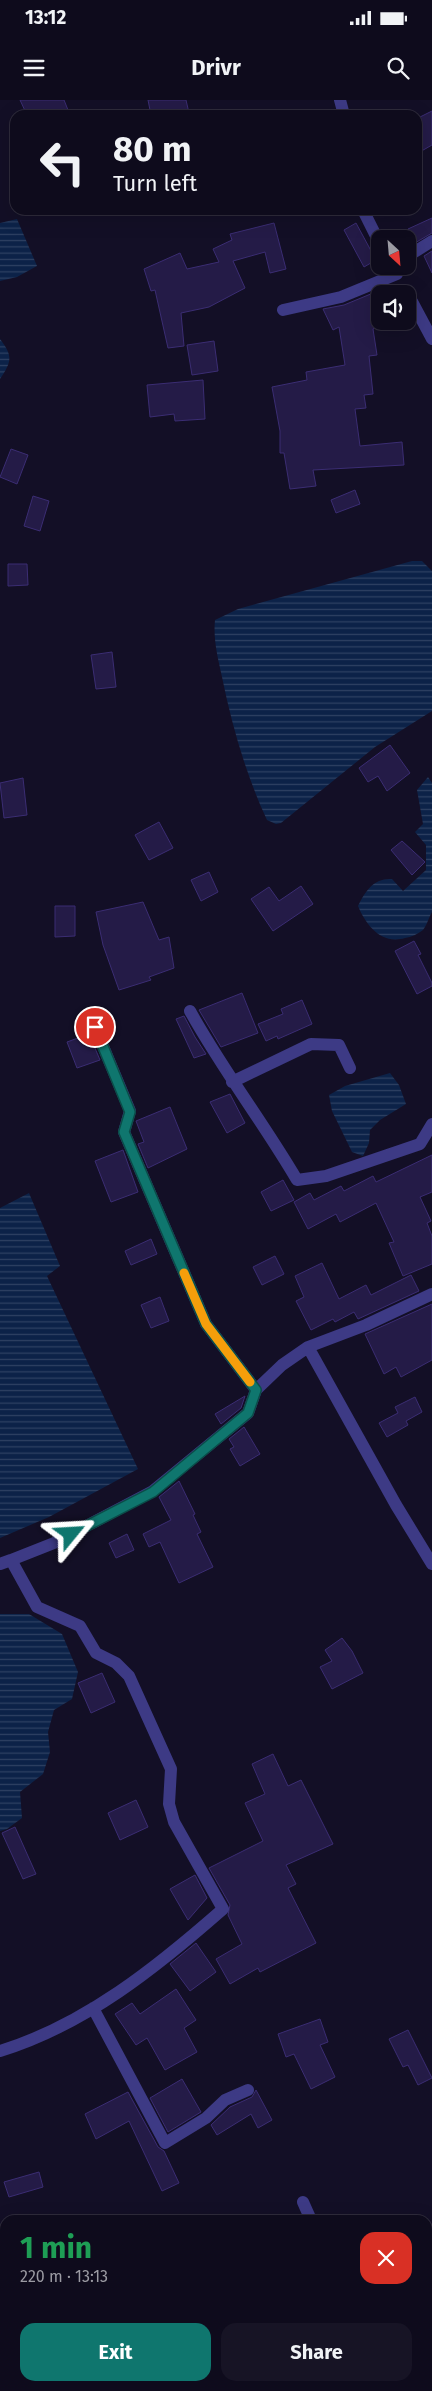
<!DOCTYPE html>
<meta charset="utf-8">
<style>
body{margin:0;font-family:"Fira Sans",sans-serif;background:#171425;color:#f1f3f6;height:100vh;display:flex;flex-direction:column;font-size:19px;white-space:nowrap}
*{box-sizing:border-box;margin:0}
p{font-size:16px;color:#9b9ba3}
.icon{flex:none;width:28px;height:28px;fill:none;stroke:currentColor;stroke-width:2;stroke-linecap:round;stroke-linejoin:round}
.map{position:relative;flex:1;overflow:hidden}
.details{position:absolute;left:0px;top:2115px;width:432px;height:176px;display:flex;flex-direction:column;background:#0e0b1c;border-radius:15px 15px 0 0;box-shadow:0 5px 20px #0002,0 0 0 1px #2e2b3b}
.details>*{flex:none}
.top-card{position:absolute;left:10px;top:10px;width:412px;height:105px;border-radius:15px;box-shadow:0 5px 20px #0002,0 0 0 1px #2e2b3b;background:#0e0b1c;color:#f1f3f6;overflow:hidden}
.needle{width:32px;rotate:154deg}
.fabs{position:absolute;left:371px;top:130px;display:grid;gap:10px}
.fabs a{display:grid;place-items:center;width:45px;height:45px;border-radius:10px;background:#0e0b1c;box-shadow:0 5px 20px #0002,0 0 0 1px #2e2b3b;font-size:25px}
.pin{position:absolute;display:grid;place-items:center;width:42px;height:42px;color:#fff;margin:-21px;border:2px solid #fff;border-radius:50%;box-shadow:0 1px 5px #0007}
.me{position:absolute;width:55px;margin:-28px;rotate:63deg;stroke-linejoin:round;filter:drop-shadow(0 0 4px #0008)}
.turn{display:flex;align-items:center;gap:18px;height:105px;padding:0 20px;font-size:22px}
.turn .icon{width:65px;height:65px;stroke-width:2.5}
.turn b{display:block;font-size:35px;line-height:42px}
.round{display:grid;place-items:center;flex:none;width:52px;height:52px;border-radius:15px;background:#171425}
.headline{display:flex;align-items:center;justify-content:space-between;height:85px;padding:0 20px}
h1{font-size:30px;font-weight:700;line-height:38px;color:#1e9e55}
.button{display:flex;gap:10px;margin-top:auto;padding:10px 20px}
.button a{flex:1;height:58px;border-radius:15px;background:#0f766e;color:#fff;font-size:20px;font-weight:700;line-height:58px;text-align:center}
.button a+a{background:#171425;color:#f1f3f6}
.status{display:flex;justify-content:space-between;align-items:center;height:35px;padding:0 25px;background:#0e0b1c;direction:ltr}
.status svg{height:14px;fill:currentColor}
header{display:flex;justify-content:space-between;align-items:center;height:65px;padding:0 20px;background:#0e0b1c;font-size:22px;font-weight:700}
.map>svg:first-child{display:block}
.water{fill:url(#water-rules)}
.building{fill:#241b47;stroke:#3b2d73}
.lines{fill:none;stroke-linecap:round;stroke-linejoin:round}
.minor{stroke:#3d3a85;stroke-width:12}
.route-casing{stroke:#0a4d48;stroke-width:12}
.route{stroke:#0f766e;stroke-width:9}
.slow{stroke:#f59e0b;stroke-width:9}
</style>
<div class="status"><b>13:12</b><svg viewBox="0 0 49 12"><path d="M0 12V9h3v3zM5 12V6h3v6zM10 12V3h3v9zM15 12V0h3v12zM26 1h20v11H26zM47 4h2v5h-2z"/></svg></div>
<header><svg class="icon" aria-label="menu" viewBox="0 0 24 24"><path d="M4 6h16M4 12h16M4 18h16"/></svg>Drivr<svg class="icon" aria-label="search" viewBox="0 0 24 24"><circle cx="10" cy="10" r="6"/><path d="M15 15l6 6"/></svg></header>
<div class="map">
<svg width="432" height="2291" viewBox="0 0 432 2291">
<defs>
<pattern id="water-rules" width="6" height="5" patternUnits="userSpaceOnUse" patternTransform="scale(1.25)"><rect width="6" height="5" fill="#0c2248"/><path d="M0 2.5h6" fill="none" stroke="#2f4163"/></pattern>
</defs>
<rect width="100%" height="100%" fill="#130f26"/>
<path class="water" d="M17,119L37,166L17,177L0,181V123Z
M0,239C13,256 12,261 0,279Z
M412,461H422L432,471V611L375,647L281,723L276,724L267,720C246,675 232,626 222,577C218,558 213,540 215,520L238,509Z
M428,677L432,683V812C429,817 427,825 423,830C418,834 411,837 405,838C381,845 366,825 358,806C366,790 374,778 392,779L403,791L426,770V745L415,732L423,724L417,690Z
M390,973L399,985L406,1004L380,1020L370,1030L369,1043L363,1056L352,1052L332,1011L329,995L345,986Z
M29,1093L60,1166L47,1176L138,1369L49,1417L0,1438V1108Z
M0,1514H29L62,1534L78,1572L72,1599L54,1610L48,1632L50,1652L43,1674L20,1692L22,1718L7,1729L0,1731Z
M0,2128L5,2139V2168L0,2171Z"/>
<path class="building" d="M20,0H64L70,15H27Z
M148,0H186L189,13L151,15Z
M432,11V45L418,53V18Z
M432,118V133L408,147V129Z
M274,123L286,169L270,173L265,152L233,161L245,188L209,207L181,213L184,246L168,248L155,190L151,191L144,169L180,153L187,169L219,162L213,149L232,140L230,134Z
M356,123L376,160L364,167L344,130Z
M432,151V173L424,156Z
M378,191L380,195V225L373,229L377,255L369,256L373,294L364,295L366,308L355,309L360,346L402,342L404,365L313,370L316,386L290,389L284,353H280V331L272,287L307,280L306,272L345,265L339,227L333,230L323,209L344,205Z
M214,241L218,271L192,275L187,245Z
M203,280L205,319L175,321L174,314L150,317L147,285Z
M11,349L28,355L17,384L0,377Z
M355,390L360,404L336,413L331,400Z
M33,396L49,401L40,431L24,426Z
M8,464H27L28,485L8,486Z
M112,552L116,587L96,589L91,555Z
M390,645L410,673L387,691L378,676L368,682L359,668Z
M23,678L27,715L4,718L0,683Z
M159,722L173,748L149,760L135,735Z
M402,741L425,762L412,775L391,750Z
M209,772L218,792L201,801L191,780Z
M301,786L313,804L273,831L251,799L269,787L279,801Z
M143,802L159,840L169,837L174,868L149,877L151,880L119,890L103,845L96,812Z
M55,806H75V836L55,837Z
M414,841L421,854L418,855L432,883V886L417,894L395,851Z
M242,893L258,933L221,947L199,910Z
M302,900L312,924L278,939L277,936L266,941L258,924L283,914L281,909Z
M184,916L195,937L206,954L194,958L176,919Z
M89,934L100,960L77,968L67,942Z
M230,994L245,1023L227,1033L210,1002Z
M170,1007L187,1049L148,1068L138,1044L144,1042L136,1021Z
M123,1050L138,1092L111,1102L95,1061Z
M432,1055V1092L420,1097L431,1121L427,1123L432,1136V1164L403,1176L389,1143L394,1142L376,1103L340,1122L336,1114L308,1129L294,1102L310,1093L314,1100L341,1086L344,1091L373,1076L376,1082Z
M283,1080L294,1100L271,1111L261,1092Z
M151,1139L157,1154L131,1165L125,1151Z
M275,1156L284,1174L262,1185L253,1167Z
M322,1163L339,1199L366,1185L371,1195L411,1175L419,1191L358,1219L354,1212L335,1222L333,1219L311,1230L296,1201L304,1197L295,1176Z
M160,1197L169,1221L151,1228L141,1205Z
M432,1204V1260L401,1277L396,1267L384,1274L365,1234Z
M245,1296L241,1308L221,1324L215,1314Z
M415,1297L422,1312L406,1321L408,1325L387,1337L379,1323L398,1313L395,1307Z
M244,1327L260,1354L240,1366L230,1349L234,1347L229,1339Z
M179,1381L195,1414L193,1415L201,1432L197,1434L213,1467L179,1483L160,1442L149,1447L143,1434L171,1420L159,1397Z
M127,1434L134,1450L116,1458L109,1443Z
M342,1538L352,1551L363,1573L332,1589L320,1567L332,1561L325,1550Z
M102,1573L115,1602L91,1613L78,1583Z
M273,1654L288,1686L301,1680L333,1744L286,1765L296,1784L288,1788L316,1843L260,1872L258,1868L230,1884L216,1859L242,1844L228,1815L230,1805L209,1768L263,1741L245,1703L265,1694L252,1664Z
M136,1700L148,1727L120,1740L108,1713Z
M15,1727L36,1774L23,1779L2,1733Z
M195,1775L207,1798L188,1820L170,1789Z
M196,1843L216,1872L190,1891L170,1864Z
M176,1889L196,1920L184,1928L197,1952L165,1970L147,1938L136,1945L115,1914L132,1903L140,1914Z
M320,1919L328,1942L320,1945L335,1977L311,1989L294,1954L286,1957L278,1934Z
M408,1930L432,1978L418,1985L408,1965L403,1967L389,1939Z
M182,1979L201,2012L168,2032L150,1998Z
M256,1990L272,2020L258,2028L251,2014L217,2035L211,2025L230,2007L252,1997Z
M128,1992L158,2047L164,2051L179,2083L162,2091L129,2021L96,2039L85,2014Z
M39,2072L43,2087L9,2097L4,2082Z"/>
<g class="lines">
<path class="minor" d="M340,0L344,15
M363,110L380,144
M408,156L432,141
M408,194L432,239
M283,210L341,197L397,174
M190,911C222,969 263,1022 297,1080L326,1076L420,1044L432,1024
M95,927L130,1011L124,1032L206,1224L256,1290
M232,982L311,944L339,945L350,968
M308,1247L396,1405L432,1464
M11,1460L54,1443L153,1391L248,1313L256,1290L282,1265L308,1247L366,1225L432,1194
M0,1464L11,1460L37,1507L80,1526L96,1553L116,1563L129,1576L171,1669L169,1704L174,1722L223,1809C157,1867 85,1925 0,1951
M93,1908L165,2043L206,2018L225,2000L248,1990
M303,2102L311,2120
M382,2286L383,2291"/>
</g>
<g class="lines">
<g class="route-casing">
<path id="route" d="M71,1434L153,1392L248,1313L256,1290L206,1224L124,1032L130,1012L95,927"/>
</g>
<use href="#route" class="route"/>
<path class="slow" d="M184,1173L206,1224L250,1282"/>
</g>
</svg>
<div class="fabs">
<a><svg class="needle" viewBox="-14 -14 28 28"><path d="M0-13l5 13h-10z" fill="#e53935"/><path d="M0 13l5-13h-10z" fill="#9b9ba3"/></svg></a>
<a><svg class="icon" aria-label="sound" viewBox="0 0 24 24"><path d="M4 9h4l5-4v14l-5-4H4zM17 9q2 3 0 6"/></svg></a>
</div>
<div class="pin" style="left:95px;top:927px;background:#d93025"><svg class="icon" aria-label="arrive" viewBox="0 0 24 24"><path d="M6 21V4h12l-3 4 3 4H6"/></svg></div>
<svg class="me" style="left:71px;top:1434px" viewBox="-20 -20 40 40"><path d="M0-17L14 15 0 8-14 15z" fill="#0f766e" stroke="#fff" stroke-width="4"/></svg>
<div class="top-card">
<div class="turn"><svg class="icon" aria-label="left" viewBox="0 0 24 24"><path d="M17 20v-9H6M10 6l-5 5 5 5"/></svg><div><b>80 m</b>Turn left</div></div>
</div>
<section class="details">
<div class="headline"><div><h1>1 min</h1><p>220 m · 13:13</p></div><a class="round" style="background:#d93025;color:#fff"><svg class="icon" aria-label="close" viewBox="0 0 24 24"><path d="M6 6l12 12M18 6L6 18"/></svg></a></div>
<div class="button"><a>Exit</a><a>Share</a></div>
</section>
</div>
